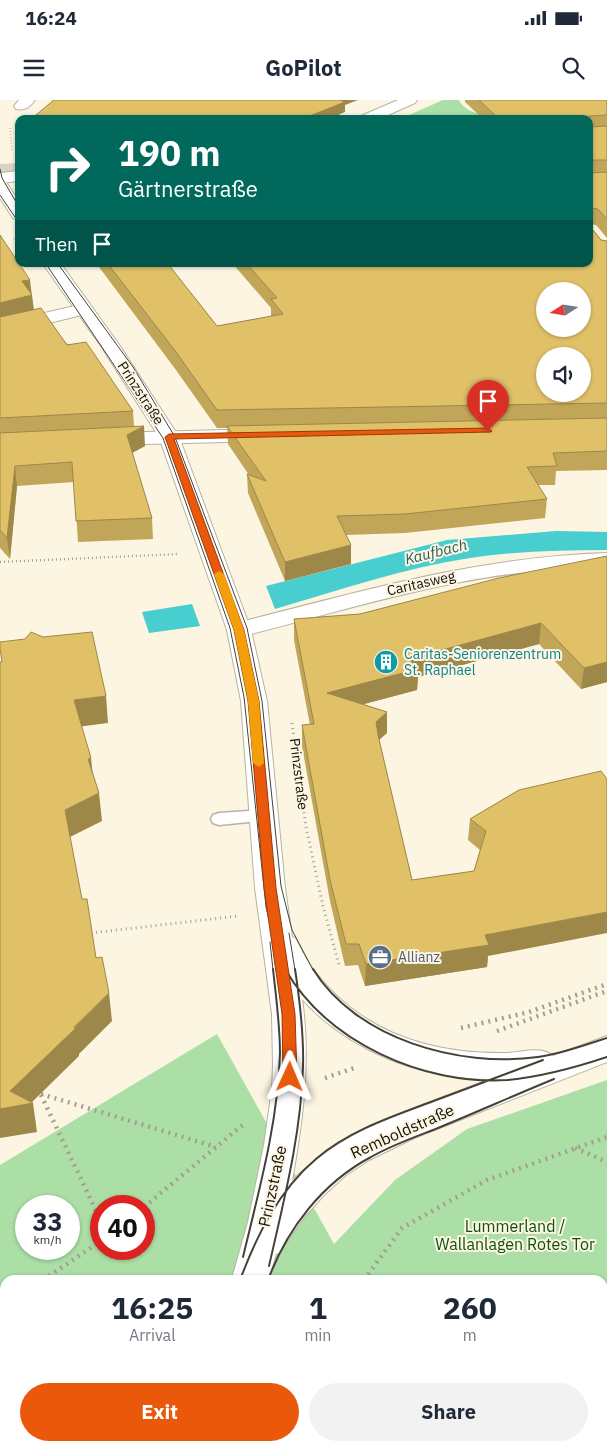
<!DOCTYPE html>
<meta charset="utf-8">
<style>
body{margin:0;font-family:"IBM Plex Sans",sans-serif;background:#f2f2f3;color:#1f2937;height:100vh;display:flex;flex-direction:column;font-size:19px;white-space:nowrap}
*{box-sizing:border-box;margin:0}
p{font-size:16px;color:#747a83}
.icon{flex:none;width:28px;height:28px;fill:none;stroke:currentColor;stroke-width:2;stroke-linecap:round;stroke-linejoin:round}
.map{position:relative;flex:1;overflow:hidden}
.drawer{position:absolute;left:0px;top:1175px;width:608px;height:176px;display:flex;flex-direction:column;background:#fff;border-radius:15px 15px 0 0;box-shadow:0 1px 4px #0004}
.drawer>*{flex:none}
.guide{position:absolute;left:15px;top:15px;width:578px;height:152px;border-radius:10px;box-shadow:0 1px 4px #0004;background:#00695c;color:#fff;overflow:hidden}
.needle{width:32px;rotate:258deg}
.buttons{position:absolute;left:536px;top:182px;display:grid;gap:10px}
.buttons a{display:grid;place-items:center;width:55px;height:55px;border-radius:50%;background:#fff;box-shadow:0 1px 4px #0004;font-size:25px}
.speed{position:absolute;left:15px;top:1095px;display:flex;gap:10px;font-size:25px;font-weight:700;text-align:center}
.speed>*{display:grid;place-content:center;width:65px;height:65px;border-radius:50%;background:#fff;box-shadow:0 1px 4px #0004;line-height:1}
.speed small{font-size:12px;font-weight:400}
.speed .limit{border:8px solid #d22;background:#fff;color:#111}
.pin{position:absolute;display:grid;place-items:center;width:42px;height:42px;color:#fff;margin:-51px -21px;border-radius:50% 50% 50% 0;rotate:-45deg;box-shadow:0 0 5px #0007}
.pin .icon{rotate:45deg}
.me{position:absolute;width:55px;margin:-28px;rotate:1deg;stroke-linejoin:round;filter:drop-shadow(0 0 4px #0008)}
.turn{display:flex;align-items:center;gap:18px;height:105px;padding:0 20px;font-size:22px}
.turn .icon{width:65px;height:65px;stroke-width:2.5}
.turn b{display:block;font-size:35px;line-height:42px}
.then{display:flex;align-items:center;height:48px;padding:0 20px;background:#0003;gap:10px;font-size:19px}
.eta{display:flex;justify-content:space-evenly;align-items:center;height:85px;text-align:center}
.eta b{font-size:30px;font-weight:700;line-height:35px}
.cta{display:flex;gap:10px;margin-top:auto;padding:10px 20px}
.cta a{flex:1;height:58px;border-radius:30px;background:#ea580c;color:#fff;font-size:20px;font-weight:700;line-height:58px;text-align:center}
.cta a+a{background:#f2f2f3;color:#1f2937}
.status{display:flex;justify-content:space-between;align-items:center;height:35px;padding:0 25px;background:#fff;direction:ltr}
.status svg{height:14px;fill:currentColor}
header{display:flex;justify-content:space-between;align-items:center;height:65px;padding:0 20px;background:#fff;font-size:22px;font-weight:700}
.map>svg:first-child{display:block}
.green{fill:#abdfa6;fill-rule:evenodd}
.water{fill:#48cece}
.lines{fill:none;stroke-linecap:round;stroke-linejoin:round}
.secondary-tunnel{stroke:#d8d3c2;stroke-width:16;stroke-dasharray:16 8;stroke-linecap:butt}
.lane-casing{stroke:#b9b2a1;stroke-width:3}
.street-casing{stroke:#b9b2a1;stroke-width:2}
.secondary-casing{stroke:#b9b2a1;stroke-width:2}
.path-far3{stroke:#a39f90;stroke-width:2;stroke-dasharray:0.5 2.5;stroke-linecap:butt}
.path-far2{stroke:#a39f90;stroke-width:2.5;stroke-dasharray:1 3;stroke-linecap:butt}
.path-far1{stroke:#a39f90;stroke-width:3;stroke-dasharray:1 4;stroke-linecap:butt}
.path{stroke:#a39f90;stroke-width:4.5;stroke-dasharray:2 5;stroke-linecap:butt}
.lane{fill:#fff;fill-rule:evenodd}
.street{fill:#fff;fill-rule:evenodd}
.secondary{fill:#fff;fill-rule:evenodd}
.tram-far1{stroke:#444238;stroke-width:1}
.tram{stroke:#444238;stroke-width:2}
.wall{fill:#c1a659}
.shaded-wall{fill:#9d8749}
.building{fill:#e0c168;stroke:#9d8749;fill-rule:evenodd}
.route{fill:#ea580c;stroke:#983908}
.slow{fill:#f59e0b}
.labels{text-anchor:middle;stroke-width:4;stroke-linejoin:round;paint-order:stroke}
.street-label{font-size:14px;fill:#14120b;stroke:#fbf5e2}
.culture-label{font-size:14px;fill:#0d838f;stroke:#fbf5e2;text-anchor:start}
.service-label{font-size:14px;fill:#4e5e75;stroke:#fbf5e2;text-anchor:start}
.water-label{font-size:15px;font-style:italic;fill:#285f5f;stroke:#fbf5e2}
.near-street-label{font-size:16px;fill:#14120b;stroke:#fbf5e2}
.near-park-label{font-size:16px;fill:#0f500e;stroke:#fbf5e2}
</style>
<div class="status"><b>16:24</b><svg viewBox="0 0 49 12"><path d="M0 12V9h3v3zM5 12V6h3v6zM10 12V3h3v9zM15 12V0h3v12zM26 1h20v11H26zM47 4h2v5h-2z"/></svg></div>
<header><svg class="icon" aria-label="menu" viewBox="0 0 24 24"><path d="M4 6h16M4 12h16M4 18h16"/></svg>GoPilot<svg class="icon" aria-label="search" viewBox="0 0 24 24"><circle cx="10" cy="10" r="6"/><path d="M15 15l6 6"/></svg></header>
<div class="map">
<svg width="607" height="1351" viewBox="0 0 607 1351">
<rect width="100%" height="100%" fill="#fbf5e2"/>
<path class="green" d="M443,0H459C466,15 491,16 505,19L408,18L409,15Z
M217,934L334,1144L395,1080L467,1029L607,980V1351H0V1065ZM26,1106H69V1149H26ZM101,1106H144V1149H101ZM5,1180H602V1346H5Z"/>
<path class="water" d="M556,431L607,432V450C561,450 516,451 470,458C404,468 339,490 275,509L266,486L447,440Z
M192,504L200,526L149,533L142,512Z"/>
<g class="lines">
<path class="secondary-tunnel" d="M0,72L19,71"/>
<g class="lane-casing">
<path id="lane" d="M263,710L269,712L271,716L269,720L219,725L213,723L211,719L213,715L219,713Z"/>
</g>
<g class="street-casing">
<path id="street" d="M19,0H35C30,7 25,11 16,9L14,6Z
M398,0H417L415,3L379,19H359L361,16Z
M19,71V81L0,83V73Z
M84,204L90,205L93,209L90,213L0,235V223Z
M266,329L273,331L276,335L273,339L266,341L106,345L99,343L96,339L99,335L106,333Z
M607,453V467C556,468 506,473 456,483C383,497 311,519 239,537L230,535L227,530L230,525L248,520C370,489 480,457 607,453Z"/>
</g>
<g class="secondary-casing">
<path id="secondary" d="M0,80L6,82L19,102V120L13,118L0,98Z
M43,164H61L120,246L179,337L251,530L267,601L285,788L292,837L295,838C300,847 304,856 310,865C357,931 427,954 505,953C520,953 541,945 553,956L607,936V962L414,1038L369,1060L346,1075L324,1095L304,1117L279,1153L276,1154L268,1180H236L233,1175L248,1122L264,1045L272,989L273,965L272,914L255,788L241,601L227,530L159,337L101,246ZM302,899C349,951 421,979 491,979C422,1006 345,1027 292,1081C303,1020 311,960 302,899Z
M186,1346H226L224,1351H184Z"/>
</g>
<path class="path-far3" d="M10,28L12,51
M14,139L19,145"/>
<path class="path-far2" d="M0,462L179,454"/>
<path class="path-far1" d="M292,623L306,727L323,806L339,865
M91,833L238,816"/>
<path class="path" d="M461,928L529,912L607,884
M497,931L607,891
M325,978L357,967
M41,994L216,1047
M41,995L101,1121
M575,1048L607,1062
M144,1107L245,1023
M43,1180L101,1141
M364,1180L402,1128L487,1080L607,1037
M0,1208L5,1205
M602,1330L607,1329
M389,1346L392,1351
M336,1351L337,1346
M437,1351H479
M548,1351L561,1346"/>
<use href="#lane" class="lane"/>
<use href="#street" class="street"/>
<use href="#secondary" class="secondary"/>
<path class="tram-far1" d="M0,69L2,78L19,107
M0,95L19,123
M46,164L163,338L230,528L244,597L266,807L276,850L286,870
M58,164L133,267L175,337L247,528L262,601L281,786L292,830L313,870
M289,833L295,870
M270,842L273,870"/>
<path class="tram" d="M285,869C328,943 423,985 507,980C542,977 574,968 607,957
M313,869C356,939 459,968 538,957C561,954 584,945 607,938
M243,1157C259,1090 278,1023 280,953C280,925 276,897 273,869
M269,1166C284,1100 301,1035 303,967C304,934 300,902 295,869
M240,1180C257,1135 279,1090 316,1059C351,1029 397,1015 439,999C474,986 508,973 543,960
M268,1180C287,1129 322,1083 371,1057C392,1045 415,1037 438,1028C477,1012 515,995 554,979
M190,1351L192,1346
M222,1351L224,1346"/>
</g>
<path class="wall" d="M465,0H607V138L596,125L589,124V125L601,140L607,141V370L556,371L555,385H538L547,399L545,418L405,433L346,435L351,445V464L285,481L248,393L247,374L249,375L228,344L227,328H217L176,270L99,167V164H168L217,226L271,216V208L233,164H589V19H483L465,2Z
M0,135L32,195L34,210L133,311L134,326L145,346L132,353L152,418L153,439L78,442L74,382L17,386L10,459L0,448Z
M607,456V582L581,589L539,544L418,577L417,590L363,604L387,612V633L379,640L412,780L474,771L480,750L468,740L470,719L519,690L488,856L487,867L365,886L358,865L345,866L330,801L302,646V625H310L294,540V519L360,514Z"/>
<path class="shaded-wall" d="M334,0H358L345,5V12L329,19H302Z
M30,180L34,213L0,221V203L22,181Z
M144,326L145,346L128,355L127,335Z
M15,366L17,386L10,459L7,438Z
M351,445V464L285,481V462Z
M541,523L539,544L418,577L417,590L327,614V593L409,559Z
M607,562V582L581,589L584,568Z
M106,596L108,623L77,627L74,600Z
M387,612V633L375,643L376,622Z
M91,658L94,685L88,659Z
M99,693L102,721L68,738L65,710Z
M607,812V833L488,856L487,867L365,886L366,864L485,835Z
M109,893L112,921L79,954V956L30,1004L33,1003L37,1032L0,1038V1009L10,991Z"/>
<path class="building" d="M54,0H340L345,2L302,19H31Z
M479,0H607V15L589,16V27L607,26V60H589V73L607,72V119L598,109L590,108L589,125L601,140L607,141V303L217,310L176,252L108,164H168L217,226L283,214L271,199L277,198L247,164H589V19H499ZM545,191H582V229H545ZM545,256H582V294H545Z
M0,135L30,180L22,181L32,195L0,203Z
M41,208L67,245L86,242L133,311L0,318V217Z
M607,318V351L553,353L557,366L527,367L547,399L405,414L337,416L351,445L285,462L247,374L266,381L227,326Z
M144,326L127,335L152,418L76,421L72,362L15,366L7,438L0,430V333Z
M607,456V562L584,568L541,523L409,559L418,569L327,593L387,612L376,622L378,635L412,780L474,771L486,731L470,719L519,690L601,671L607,679V812L485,835L489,845L366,864L359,844H346L330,780L302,625L314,624L294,519L360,514L499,478Z
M31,532L43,537L92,532L106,596L74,600L91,658L88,659L99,693L65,710L82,799H87L96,858L102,857L109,893L74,927L76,928L10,991L33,1003L0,1009V562H2L0,549V542L25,539Z"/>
<path class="route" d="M488,328L492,331L491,332L174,339L244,530L259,601L276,788L295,914L297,977L295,981L290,983L285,981L283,977L282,914L264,788L248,601L234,530L165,337L169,334Z"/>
<path class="slow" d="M219,471L224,474L244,530L259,601L264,663L259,667L253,663L248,601L234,530L214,474Z"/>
<defs>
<g id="building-disc" transform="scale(1.25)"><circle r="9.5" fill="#0f9aa8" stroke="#fbf5e2"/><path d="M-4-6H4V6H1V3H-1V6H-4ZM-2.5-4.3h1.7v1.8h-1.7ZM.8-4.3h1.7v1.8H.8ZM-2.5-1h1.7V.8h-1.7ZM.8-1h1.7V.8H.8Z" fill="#fff"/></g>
<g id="office-disc" transform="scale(1.25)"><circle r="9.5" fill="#5c6f8a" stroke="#fbf5e2"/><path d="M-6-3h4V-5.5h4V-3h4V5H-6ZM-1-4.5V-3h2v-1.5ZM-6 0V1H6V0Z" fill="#fff"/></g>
</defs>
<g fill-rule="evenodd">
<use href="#building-disc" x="386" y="562"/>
<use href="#office-disc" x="380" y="857"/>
</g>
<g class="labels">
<g class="street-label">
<text transform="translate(141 293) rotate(57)" y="5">Prinzstraße</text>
<text transform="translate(421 483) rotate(-13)" y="5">Caritasweg</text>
<text transform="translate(299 674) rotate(83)" y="5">Prinzstraße</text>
</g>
<g class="culture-label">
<text x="404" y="559">Caritas-Seniorenzentrum<tspan x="404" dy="16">St. Raphael</tspan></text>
</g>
<g class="service-label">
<text x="398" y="862">Allianz</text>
</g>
<g class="water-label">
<text transform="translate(436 452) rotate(-14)" y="5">Kaufbach</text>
</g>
<g class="near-street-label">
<text transform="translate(402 1031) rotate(-24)" y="6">Remboldstraße</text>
<text transform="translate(272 1086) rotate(-78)" y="6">Prinzstraße</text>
</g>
<g class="near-park-label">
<text x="515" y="1132">Lummerland /<tspan x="515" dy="18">Wallanlagen Rotes Tor</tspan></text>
</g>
</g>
</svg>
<div class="buttons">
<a><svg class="needle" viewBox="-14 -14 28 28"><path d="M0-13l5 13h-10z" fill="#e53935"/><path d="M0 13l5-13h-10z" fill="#747a83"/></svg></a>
<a><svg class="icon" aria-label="sound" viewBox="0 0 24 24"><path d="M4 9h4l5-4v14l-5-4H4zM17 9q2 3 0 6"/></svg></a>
</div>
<div class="speed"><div>33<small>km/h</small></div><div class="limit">40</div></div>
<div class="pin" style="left:488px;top:331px;background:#d93025"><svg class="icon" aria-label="arrive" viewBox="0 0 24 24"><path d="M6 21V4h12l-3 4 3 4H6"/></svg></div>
<svg class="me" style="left:290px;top:977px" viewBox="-20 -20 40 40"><path d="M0-17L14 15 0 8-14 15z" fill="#ea580c" stroke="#fff" stroke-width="4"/></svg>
<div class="guide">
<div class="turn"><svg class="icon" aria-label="right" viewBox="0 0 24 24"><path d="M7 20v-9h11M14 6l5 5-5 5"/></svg><div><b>190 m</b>Gärtnerstraße</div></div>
<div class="then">Then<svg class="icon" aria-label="arrive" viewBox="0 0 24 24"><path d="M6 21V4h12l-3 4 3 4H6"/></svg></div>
</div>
<section class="drawer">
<div class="eta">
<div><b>16:25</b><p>Arrival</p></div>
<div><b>1</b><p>min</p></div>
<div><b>260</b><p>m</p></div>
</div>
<div class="cta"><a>Exit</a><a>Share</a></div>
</section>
</div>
